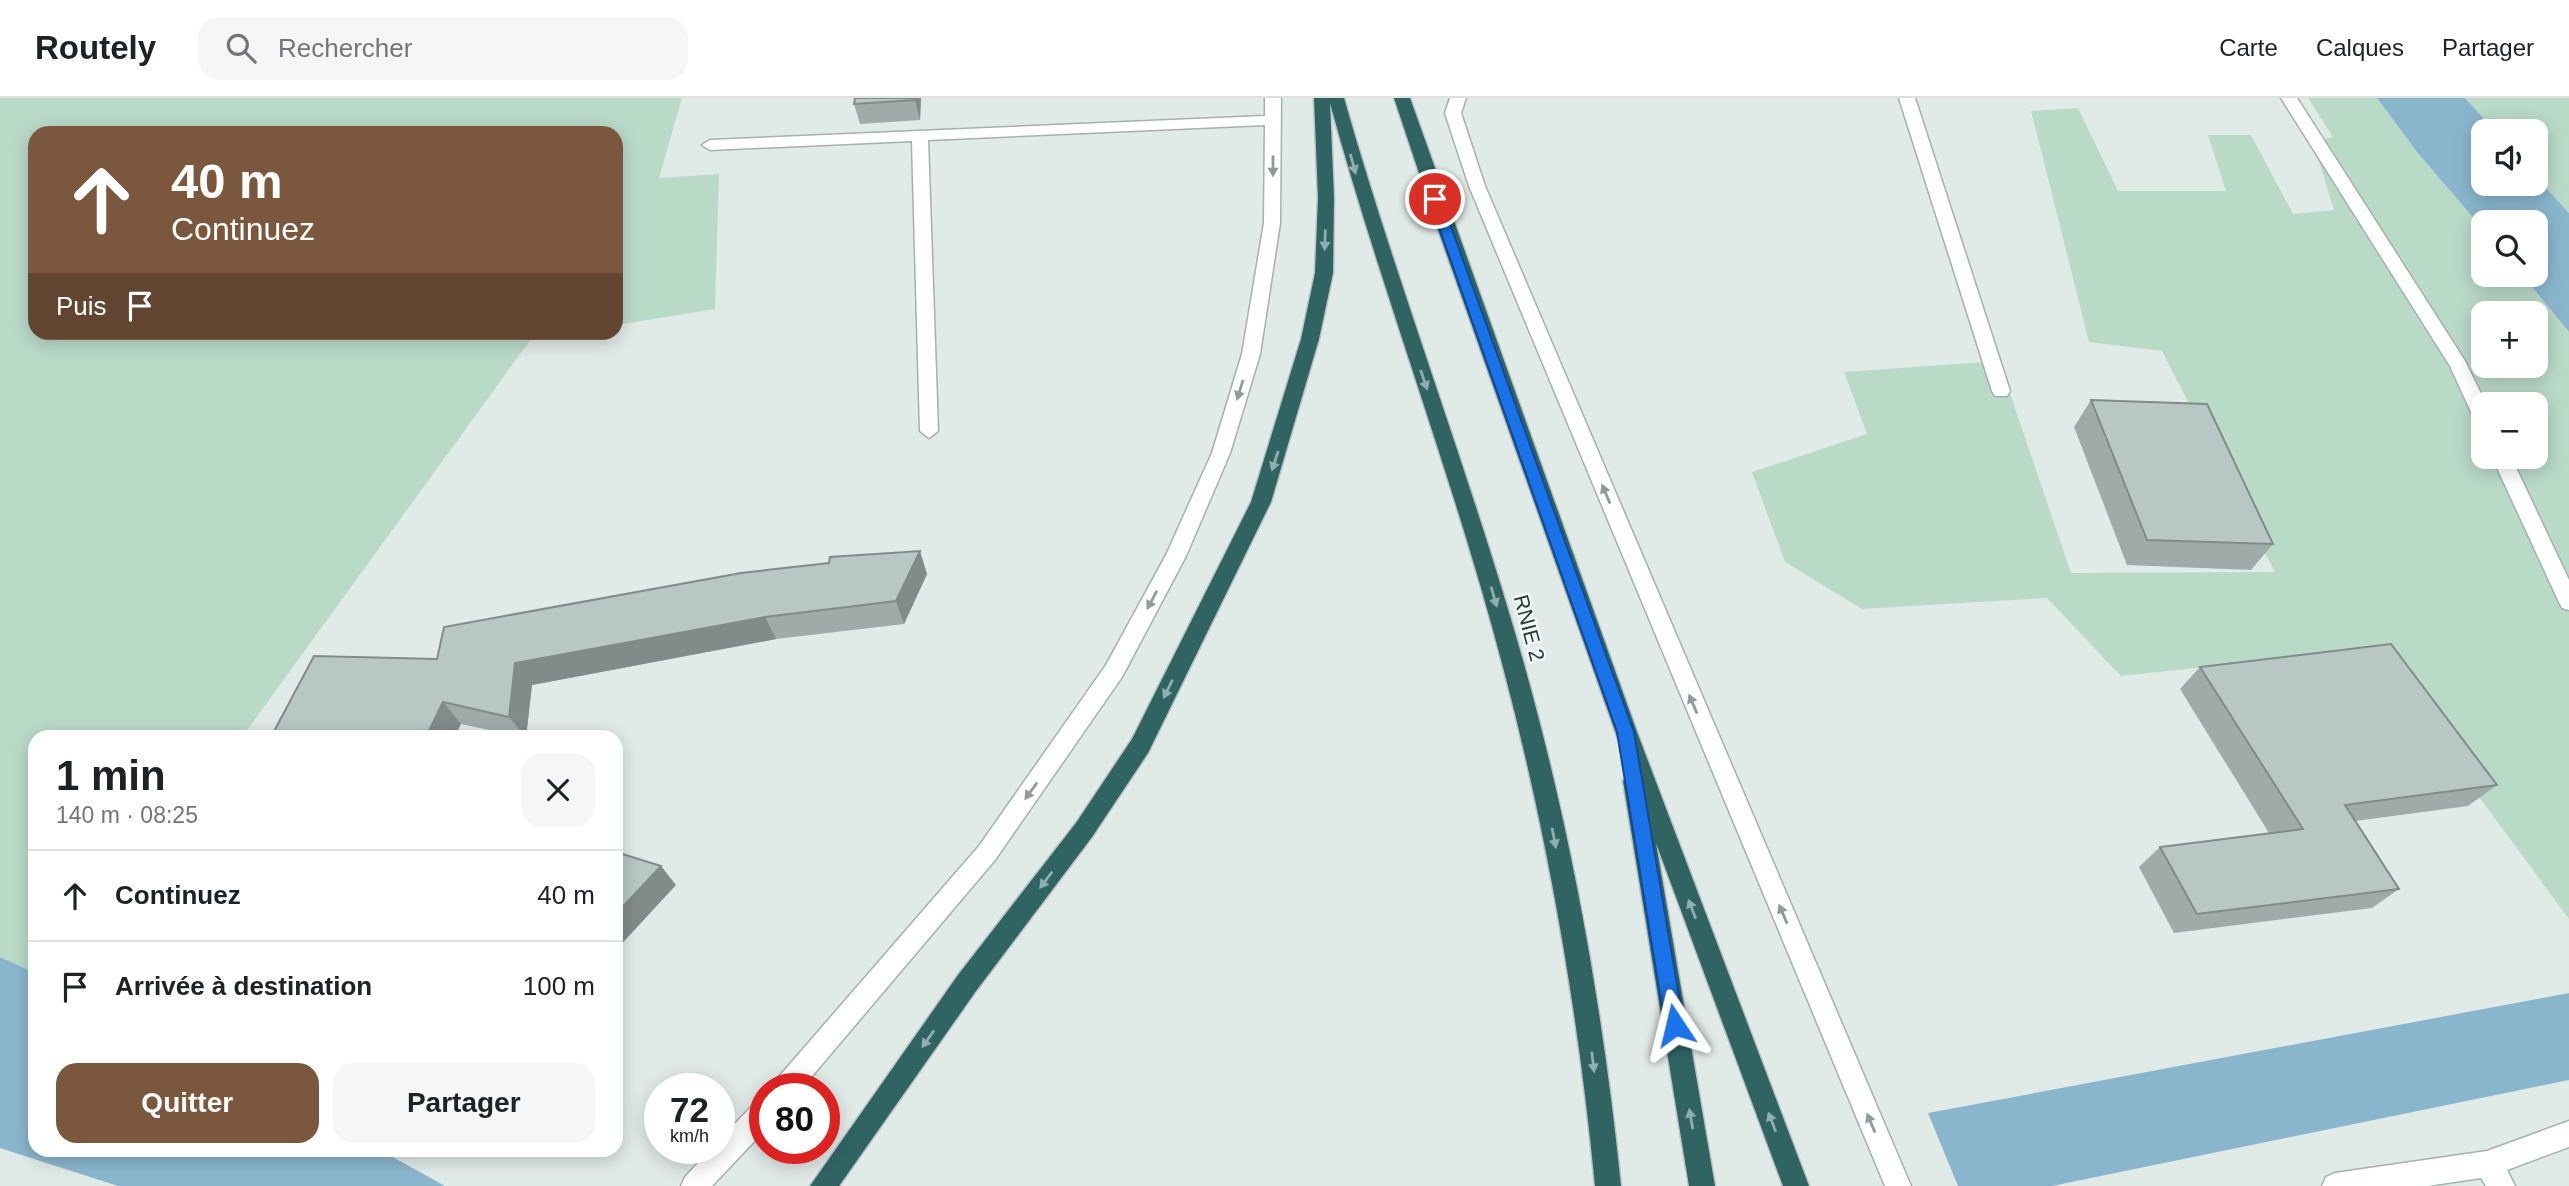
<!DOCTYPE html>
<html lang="fr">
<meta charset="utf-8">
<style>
body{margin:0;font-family:Helvetica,sans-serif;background:#f6f6f6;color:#202124;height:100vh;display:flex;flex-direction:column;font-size:26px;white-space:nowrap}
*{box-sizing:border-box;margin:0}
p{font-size:23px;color:#757577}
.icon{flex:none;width:38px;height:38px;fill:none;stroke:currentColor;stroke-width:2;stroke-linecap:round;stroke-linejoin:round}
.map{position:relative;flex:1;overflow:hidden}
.sheet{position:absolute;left:28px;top:632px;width:595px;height:427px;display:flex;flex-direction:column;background:#fff;border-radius:21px;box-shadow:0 4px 18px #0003}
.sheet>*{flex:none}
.banner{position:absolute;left:28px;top:28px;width:595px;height:214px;border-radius:21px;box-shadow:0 4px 18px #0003;background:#7b573e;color:#fff;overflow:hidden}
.tools{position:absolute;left:2471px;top:21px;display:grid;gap:14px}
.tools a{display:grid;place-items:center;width:77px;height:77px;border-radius:14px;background:#fff;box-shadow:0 4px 18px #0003;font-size:35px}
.speed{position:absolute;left:644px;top:975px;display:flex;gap:14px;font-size:35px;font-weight:700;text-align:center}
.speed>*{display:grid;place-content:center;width:91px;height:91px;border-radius:50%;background:#fff;box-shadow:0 4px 18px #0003;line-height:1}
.speed small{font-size:18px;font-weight:400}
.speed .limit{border:10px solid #d22;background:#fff;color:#111}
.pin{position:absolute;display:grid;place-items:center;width:60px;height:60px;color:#fff;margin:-30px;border:4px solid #fff;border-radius:50%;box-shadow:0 2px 7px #0007}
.me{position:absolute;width:77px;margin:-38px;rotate:350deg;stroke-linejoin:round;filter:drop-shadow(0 0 5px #0008)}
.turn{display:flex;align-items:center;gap:24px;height:147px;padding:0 28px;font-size:32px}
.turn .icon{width:91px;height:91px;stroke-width:2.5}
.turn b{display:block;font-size:49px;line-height:60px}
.then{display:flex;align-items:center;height:66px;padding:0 28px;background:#0003;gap:14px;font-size:26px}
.round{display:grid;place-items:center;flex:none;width:74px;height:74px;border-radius:21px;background:#f6f6f6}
.head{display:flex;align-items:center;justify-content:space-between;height:119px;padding:0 28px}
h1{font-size:42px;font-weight:600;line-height:52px}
.cta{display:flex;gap:14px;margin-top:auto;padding:14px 28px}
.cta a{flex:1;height:80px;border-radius:21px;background:#7b573e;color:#fff;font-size:28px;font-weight:600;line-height:80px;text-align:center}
.cta a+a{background:#f6f6f6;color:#202124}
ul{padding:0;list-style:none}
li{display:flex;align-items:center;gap:21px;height:91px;padding:0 28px;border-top:2px solid #e0e0e0}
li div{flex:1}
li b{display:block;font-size:26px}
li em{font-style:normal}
header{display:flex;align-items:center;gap:42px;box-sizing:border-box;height:98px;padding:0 35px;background:#fff;border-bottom:2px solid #e0e0e0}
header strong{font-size:33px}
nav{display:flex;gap:38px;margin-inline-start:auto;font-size:24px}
.search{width:490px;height:63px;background:#f6f6f6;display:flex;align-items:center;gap:18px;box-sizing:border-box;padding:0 24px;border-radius:21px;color:#757577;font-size:26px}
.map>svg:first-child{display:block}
.green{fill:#badac8;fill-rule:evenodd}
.water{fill:#8ab6cd}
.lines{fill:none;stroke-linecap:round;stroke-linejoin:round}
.lane-casing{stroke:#a3b1af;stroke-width:3}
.street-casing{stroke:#a3b1af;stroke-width:3}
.highway-casing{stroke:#bdc4c3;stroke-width:3}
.lane{fill:#fff;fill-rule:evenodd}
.street{fill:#fff;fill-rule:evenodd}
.highway{fill:#2f6463;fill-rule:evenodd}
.wall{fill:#9eaba9}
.shaded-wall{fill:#818b89}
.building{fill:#b8c7c4;stroke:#818b89;stroke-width:2}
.oneway{fill:#90aeac}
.oneway2{fill:#909c9b}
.route{fill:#1a73e8;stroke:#114b97;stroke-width:2}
.labels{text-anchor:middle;stroke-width:5;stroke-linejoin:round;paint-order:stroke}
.street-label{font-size:21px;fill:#223937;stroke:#f0f7f5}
</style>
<header>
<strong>Routely</strong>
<div class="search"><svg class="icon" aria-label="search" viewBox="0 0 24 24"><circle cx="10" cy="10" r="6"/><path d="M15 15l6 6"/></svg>Rechercher</div>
<nav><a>Carte</a><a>Calques</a><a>Partager</a></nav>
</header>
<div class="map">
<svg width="2569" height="1088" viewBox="0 0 2569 1088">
<rect width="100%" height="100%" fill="#e0eae7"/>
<path class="green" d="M0,0H682L659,80L719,76L715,211L616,227V35H35V234L568,235L531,241L242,639H35V875L0,859Z
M2308,0H2377L2417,54L2483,131V177H2522L2569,234V821L2370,551L2121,578L2047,500L1862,511L1785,464L1752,374L1867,336L1844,274L1999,263L2071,475L2275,474L2162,253L2089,244L2031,13L2078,10L2118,93H2226L2208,37H2251L2293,116L2334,112L2313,44L2333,39ZM2483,215H2536V268H2483ZM2483,306H2536V359H2483Z
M2465,0H2569V115L2536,79V33H2495Z"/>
<path class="water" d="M2377,0H2465L2495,33H2483V86H2536V79L2569,115V234L2522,177H2536V124H2483V131L2417,54Z
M0,859L35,875V1052H380L445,1088H118L0,1050Z
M2569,895V982L2052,1088H1958L1928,1015Z"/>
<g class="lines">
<g class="lane-casing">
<path id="lane" d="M1899,0H1915L2010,293L2007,298H1995L1992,293Z"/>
</g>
<g class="street-casing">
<path id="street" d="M1265,0H1281L1280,125L1260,256L1230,355L1186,458L1122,579L995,762L802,990H773L777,981L979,748L1106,567L1166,457L1212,355L1242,256L1264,125L1265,27L928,42L938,333L929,340L920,333L912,43L710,52L702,47L710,42L1265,18Z
M1450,0H1466L1461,15L1485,88L1911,1088H1885L1469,88L1445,15Z
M2281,0H2297L2465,263L2486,306H2483V327L2476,325L2450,268Z
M2492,359H2511L2569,482V512L2562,510L2559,504Z
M765,1000V1032L712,1088H681L685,1079L712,1050H719V1042L756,1004Z
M2569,1023V1049L2507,1072L2515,1088H2486L2481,1080L2427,1088H2322L2326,1079L2335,1075L2487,1053Z"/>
</g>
<g class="highway-casing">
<path id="highway" d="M1314,0H1344C1398,190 1470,375 1524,566C1572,737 1603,911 1621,1088H1595C1578,912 1548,739 1503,569C1453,378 1382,195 1330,5L1334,100L1333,175L1319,241L1271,404L1148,655L1092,739L976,893L839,1088H810L958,877L1076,725L1132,641L1251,404L1301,241L1315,175L1318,100Z
M1394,0H1410L1637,634L1809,1088H1783L1656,745L1715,1088H1689L1623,683L1630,675L1436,126Z"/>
</g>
<use href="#lane" class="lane"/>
<use href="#street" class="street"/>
<use href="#highway" class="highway"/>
</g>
<path class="wall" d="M921,0L920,22L860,26L854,6Z
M2091,302L2273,446L2251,472L2127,467L2074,329Z
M927,476L904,526L776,541L532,587L526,639H521L461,626L271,639L437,561Z
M2200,569L2497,687L2468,708L2355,723L2399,791L2372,810L2174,835L2139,769L2160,749L2269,735L2180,591Z"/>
<path class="shaded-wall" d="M915,0H921L920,22L915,2Z
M920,453L927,476L904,526L896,503Z
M765,519L776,541L532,587L526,639L509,619L515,565Z
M443,604L461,626L455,639H426Z
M661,768L676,787L616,852V816Z"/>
<path class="building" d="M855,0H915V2L854,6Z
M2091,302L2207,306L2273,446L2147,442Z
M920,453L896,503L765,519L515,565L509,619L443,604L426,639H271L314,558L437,561L444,529L741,475L829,465L830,459Z
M2391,546L2497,687L2345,707L2399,791L2197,816L2160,749L2303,731L2200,569Z
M616,754L661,768L616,816Z"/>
<defs><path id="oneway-solid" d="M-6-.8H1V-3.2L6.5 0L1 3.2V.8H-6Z" transform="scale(1.75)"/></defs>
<g class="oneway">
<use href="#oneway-solid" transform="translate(1353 66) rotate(75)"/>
<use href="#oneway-solid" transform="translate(1325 142) rotate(92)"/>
<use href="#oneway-solid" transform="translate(1424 282) rotate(71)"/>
<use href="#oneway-solid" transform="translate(1275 363) rotate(108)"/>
<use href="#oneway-solid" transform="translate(1494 499) rotate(74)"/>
<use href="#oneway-solid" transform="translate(1168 591) rotate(116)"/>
<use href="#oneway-solid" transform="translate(1554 740) rotate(79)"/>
<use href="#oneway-solid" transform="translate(1046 782) rotate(127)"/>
<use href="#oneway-solid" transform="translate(1692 811) rotate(-111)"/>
<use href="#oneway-solid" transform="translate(928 941) rotate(125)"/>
<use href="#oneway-solid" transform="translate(1593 964) rotate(83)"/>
<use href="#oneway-solid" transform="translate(1691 1021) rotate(-100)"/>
<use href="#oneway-solid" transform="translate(1772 1024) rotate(-111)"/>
</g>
<g class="oneway2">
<use href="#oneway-solid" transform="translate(1273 68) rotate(90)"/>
<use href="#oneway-solid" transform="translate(1240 292) rotate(107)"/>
<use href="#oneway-solid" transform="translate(1606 396) rotate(-113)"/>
<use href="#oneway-solid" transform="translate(1152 502) rotate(118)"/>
<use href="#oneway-solid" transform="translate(1693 606) rotate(-113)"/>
<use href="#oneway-solid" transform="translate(1031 693) rotate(126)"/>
<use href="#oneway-solid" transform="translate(1783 816) rotate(-113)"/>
<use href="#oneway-solid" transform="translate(1871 1025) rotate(-113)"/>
</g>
<path class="route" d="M1430,98L1441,101L1634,634L1684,927L1682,934L1675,936L1668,934L1665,927L1617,634L1429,101Z"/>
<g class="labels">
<g class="street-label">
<text transform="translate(1529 530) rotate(75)" y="7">RNIE 2</text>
</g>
</g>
</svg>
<div class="tools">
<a><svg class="icon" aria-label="sound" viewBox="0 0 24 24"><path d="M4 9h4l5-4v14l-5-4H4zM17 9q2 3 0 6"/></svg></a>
<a><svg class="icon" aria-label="search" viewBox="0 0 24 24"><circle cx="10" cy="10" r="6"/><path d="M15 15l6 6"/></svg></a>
<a>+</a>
<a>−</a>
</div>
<div class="speed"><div>72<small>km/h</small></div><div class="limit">80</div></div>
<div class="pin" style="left:1435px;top:101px;background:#d93025"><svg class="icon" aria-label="arrive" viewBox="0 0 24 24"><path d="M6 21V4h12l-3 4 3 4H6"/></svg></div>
<svg class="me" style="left:1675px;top:927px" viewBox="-20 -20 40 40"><path d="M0-17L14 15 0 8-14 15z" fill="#1a73e8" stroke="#fff" stroke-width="4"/></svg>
<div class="banner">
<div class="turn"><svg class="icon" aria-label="ahead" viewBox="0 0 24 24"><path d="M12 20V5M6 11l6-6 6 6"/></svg><div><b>40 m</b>Continuez</div></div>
<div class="then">Puis<svg class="icon" aria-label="arrive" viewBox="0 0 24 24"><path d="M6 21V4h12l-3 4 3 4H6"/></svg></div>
</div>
<section class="sheet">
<div class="head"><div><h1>1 min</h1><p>140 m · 08:25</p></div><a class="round"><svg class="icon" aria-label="close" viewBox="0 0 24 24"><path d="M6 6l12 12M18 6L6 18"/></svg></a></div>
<ul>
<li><svg class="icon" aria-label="ahead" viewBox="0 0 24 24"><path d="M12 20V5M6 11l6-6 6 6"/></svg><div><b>Continuez</b></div><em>40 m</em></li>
<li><svg class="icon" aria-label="arrive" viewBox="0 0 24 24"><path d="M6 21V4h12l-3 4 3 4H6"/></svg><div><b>Arrivée à destination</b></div><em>100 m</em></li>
</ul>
<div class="cta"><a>Quitter</a><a>Partager</a></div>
</section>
</div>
